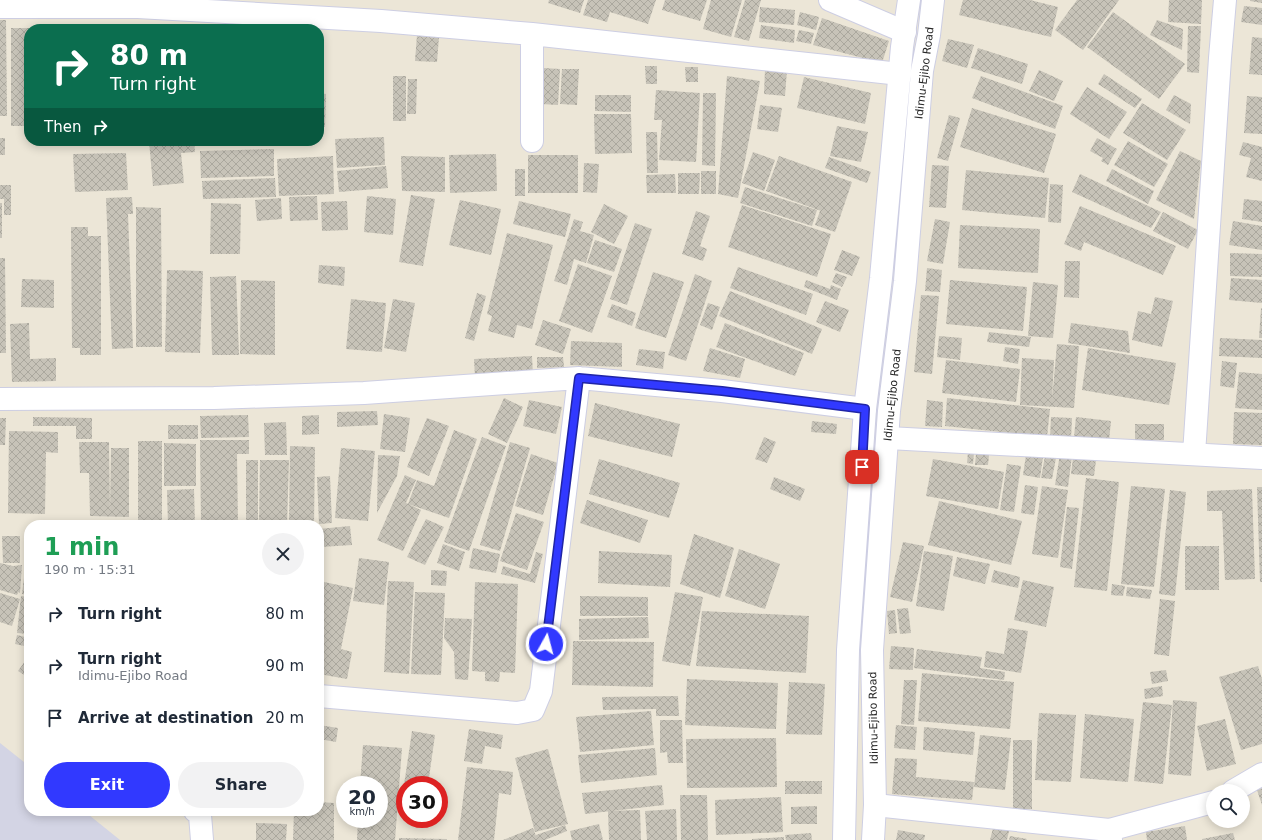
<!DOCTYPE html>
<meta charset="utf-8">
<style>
body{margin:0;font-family:"DejaVu Sans",sans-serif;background:#f2f2f3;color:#1f2937;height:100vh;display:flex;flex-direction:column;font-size:15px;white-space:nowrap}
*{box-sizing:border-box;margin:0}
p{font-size:13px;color:#747a83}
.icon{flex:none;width:22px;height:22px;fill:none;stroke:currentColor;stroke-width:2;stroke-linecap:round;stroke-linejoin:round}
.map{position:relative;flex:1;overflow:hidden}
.panel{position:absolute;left:24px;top:520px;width:300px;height:296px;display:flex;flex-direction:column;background:#fff;border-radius:16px;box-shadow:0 2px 10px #0003}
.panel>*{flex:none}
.banner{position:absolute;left:24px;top:24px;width:300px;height:122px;border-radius:16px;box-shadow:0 2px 10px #0003;background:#0b6e4f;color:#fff;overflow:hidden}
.controls{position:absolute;left:1206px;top:784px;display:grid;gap:8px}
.controls a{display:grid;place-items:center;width:44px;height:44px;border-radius:50%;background:#fff;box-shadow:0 2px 10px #0003;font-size:20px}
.speed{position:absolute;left:336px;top:776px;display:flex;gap:8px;font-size:20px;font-weight:700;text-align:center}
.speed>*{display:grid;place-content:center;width:52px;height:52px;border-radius:50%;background:#fff;box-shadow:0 2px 10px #0003;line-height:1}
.speed small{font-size:10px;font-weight:400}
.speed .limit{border:6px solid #d22;background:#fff;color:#111}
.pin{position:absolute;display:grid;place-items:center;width:34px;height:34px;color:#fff;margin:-17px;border-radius:8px;box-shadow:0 2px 6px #0006}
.me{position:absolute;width:44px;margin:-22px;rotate:7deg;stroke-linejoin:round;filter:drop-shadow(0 0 3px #0008)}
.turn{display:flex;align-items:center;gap:14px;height:84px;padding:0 20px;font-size:18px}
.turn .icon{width:52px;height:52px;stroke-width:2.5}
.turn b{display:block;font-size:28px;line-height:34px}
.then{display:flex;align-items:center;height:38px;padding:0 20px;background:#0003;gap:8px;font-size:15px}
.round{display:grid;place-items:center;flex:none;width:42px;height:42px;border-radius:21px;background:#f2f2f3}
.head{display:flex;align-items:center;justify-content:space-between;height:68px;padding:0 20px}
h1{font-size:24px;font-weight:600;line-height:30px;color:#1e9e55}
.cta{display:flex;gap:8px;margin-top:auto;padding:8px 20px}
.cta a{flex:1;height:46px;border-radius:24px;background:#3139ff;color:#fff;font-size:16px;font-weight:600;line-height:46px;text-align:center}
.cta a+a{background:#f2f2f3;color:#1f2937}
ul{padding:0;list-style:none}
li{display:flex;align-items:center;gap:12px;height:52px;padding:0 20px}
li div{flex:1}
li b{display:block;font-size:15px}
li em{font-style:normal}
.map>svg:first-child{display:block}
.airport{fill:#d3d4e4}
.building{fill:url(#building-cross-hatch)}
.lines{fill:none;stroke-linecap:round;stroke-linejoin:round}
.street-casing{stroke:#cdcee3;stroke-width:24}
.secondary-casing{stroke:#cdcee3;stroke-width:24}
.street{stroke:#fff;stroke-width:22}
.secondary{stroke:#fff;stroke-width:22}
.route-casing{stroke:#2025a6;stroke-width:10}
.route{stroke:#3139ff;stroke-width:7}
.labels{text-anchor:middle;stroke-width:3;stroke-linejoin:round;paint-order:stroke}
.street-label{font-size:11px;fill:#282828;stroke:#fff}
</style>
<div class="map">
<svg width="1262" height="840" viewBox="0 0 1262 840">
<defs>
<pattern id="building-cross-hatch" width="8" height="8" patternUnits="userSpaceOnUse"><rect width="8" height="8" fill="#c7c3b8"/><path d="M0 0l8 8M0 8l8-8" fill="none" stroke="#aba89e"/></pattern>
</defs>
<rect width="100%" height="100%" fill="#ece6d7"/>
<path class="airport" d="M0,743L29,766V811H84L120,840H0Z"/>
<path class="building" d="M549,0H584L580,13L548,3Z
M588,0H656L648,24L610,12L607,22L583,15Z
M665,0H707L700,21L662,10Z
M711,0H742L731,37L703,29Z
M745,0H761L749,41L734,37Z
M963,0H1030L1058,7L1051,37L959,15Z
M1077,0H1119L1083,50L1055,30Z
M1169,0H1202L1201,24L1168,22Z
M1250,0H1262V3L1250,1Z
M1244,6L1262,8V25L1241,22Z
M760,7L795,10L794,25L759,22Z
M800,12L819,17L816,30L797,25Z
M1113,12L1185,64L1159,99L1087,47Z
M822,18L889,41L882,63L813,45Z
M0,20H6L7,116H0Z
M1157,20L1183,29L1182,50L1150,35Z
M761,25L795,30L794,43L759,38Z
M1188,26H1201L1199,73L1187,72Z
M11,28H29V126H11Z
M799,30L814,33L811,44L796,41Z
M417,35L439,37L437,62L415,61Z
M1252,37L1262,38V75L1249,74Z
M948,39L974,45L967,68L942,61Z
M978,48L1028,64L1022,84L971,68Z
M645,66H657V84H646Z
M685,67H698V82H686Z
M543,68L560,69L558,105L541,104Z
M562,69H579L577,105L560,104Z
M765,69L787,70L785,96L764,94Z
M1039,70L1063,81L1054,101L1029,91Z
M1104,74L1142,99L1135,108L1098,84Z
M393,76H406V121H393Z
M727,76L760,81L738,198L718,194Z
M981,76L1063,106L1055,129L972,98Z
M804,77L871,93L865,124L797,108Z
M408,79H417L416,114H407Z
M1087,87L1127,112L1109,139L1070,114Z
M656,90L700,93L696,162L659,160L662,120H654Z
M319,93L326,94L325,127H319Z
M703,93H716L715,166L702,165Z
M595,95H631V112L595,111Z
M1174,95L1191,104L1190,124L1166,110Z
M1247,96L1262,97V134L1244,133Z
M1142,103L1186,130L1167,160L1123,133Z
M760,105L782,108L778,132L757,129Z
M972,108L1056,134L1044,173L960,147Z
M594,114H631L632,153L595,154Z
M949,115L960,118L948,161L937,158Z
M837,126L868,132L861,162L830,156Z
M646,132H657L658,173H647Z
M384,137L385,165L337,168L335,139Z
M0,138H5V155H0Z
M1097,138L1117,149L1108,165L1101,161L1103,158L1090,151Z
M149,141H194L195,152L181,153L184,183L153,186Z
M1128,141L1168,164L1154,187L1114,165Z
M1243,142L1262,147V181L1246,177L1251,158L1239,155Z
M274,149V176L201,178L200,151Z
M1180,151L1201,161L1194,219L1156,200Z
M753,152L775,160L764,191L742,183Z
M126,153L128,190L75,192L73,154Z
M496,154L497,191L450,193L449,155Z
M528,155H578V193H528Z
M333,156L334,194L279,196L277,159Z
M401,156L445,157V192L402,191Z
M779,156L852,182L835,232L815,225L820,211H821L766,191Z
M829,157L871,172L867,183L825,168Z
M584,163L599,164L597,193L583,192Z
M932,165L949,166L946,208L929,207Z
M386,166L388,188L339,192L337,171Z
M515,169H525V196H515Z
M1112,169L1154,191L1148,204L1106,181Z
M966,170L1049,178L1045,218L962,210Z
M701,171H716V194H701Z
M678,173H700L699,194H678Z
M675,174L676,193H647L646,175Z
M1080,174L1161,212L1151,228L1072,192Z
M275,178L276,197L203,199L202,181Z
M1050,184L1063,185L1061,223L1048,222Z
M0,185H11V215H4V199H0Z
M745,187L817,210L812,226L740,203Z
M411,195L435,199L423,266L399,262Z
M317,196L318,220L290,221L289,197Z
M367,196L396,199L393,235L364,232Z
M132,197L133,214H128L133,348L112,349L106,198Z
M281,198L282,219L257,221L255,200Z
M1244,199L1262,201V222L1242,219Z
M460,200L501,209L491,255L449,245Z
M347,201L348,230L322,231L321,202Z
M519,201L571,214L565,237L513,224Z
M0,203H2V238H0Z
M211,203L241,204L240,254H210Z
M604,204L628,216L614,244L591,232Z
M742,205L831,234L817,277L728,247Z
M1080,206L1176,246L1163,275L1084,242L1081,251L1064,244Z
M136,207L161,208L162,347H136Z
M696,211L710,216L700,246L707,249L703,261L682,254Z
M1163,212L1198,230L1188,249L1153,231Z
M574,219L583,222L580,231L594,235L586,263L574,259L567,285L554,281Z
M935,219L950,222L943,264L927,261Z
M1233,221L1262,226V250L1229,245Z
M635,223L652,229L627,305L610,299Z
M960,225L1040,229L1038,273L958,268Z
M71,227H88V236H101V355H80V348H72Z
M507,233L553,245L532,329L517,325L514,338L488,331L492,316L487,314Z
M595,240L622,249L614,272L587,263Z
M842,250L860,257L852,276L834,270Z
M1230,253L1262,254V277L1230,276Z
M0,258H5L6,353H0Z
M1065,261H1080L1079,298L1064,297Z
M578,264L612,276L592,333L559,321Z
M319,265L345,267L344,286L318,283Z
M738,267L813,294L806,315L730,288Z
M927,268L942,270L940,292L925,291Z
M167,270L203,271L200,353L165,352Z
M653,272L684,282L666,338L635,328Z
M836,273L847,277L842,287L832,282Z
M695,274L712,281L686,361L668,355Z
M236,276L239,355H212L210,277Z
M1231,278L1262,280V303L1229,300Z
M22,279L54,280V308L21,307Z
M241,280L275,281V355L240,354Z
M806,280L830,289L831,285L841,289L837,300L804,287Z
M950,280L1027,287L1023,331L946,324Z
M1033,282L1058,285L1053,338L1028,336Z
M730,291L822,329L812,354L719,316Z
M477,293L486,296L474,341L465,338Z
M921,295L939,296L932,374L914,372Z
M1155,297L1173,301L1162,347L1132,340L1138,311L1151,314Z
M351,299L386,303L382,352L346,349Z
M393,299L415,303L406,352L384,348Z
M825,301L849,310L840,332L816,322Z
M708,303L720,307L712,330L700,325Z
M612,304L636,313L632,326L607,317Z
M1261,308H1262V338H1259Z
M543,320L571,329L563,354L535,345Z
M29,323L30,359L56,358V381L12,382L10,324Z
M725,323L804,353L795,376L716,347Z
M1071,323L1128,331L1130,353L1068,343Z
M989,332L1031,337L1029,347L987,342Z
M939,336L962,338L960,360L937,357Z
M1220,338L1262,340V358L1219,356Z
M571,341L622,343V367L570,365Z
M1057,344L1079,346L1074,408L1020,405L1022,358L1054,360L1052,400Z
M1005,347L1020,349L1018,364L1003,361Z
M710,348L745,359L740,378L703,371Z
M1088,348L1176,363L1169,405L1082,390Z
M639,349L665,352L663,369L636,365Z
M532,356L533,375L475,378L474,359Z
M537,357H563L564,367L537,368Z
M946,360L1020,369L1016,402L942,393Z
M1222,361L1237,363L1234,388L1220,386Z
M1239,372L1262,374V410L1235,408Z
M504,398L523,407L507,443L488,434Z
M947,398L1050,409L1047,437L945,426Z
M529,400L562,407L556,434L523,426Z
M927,400L943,402L942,427L925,426Z
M595,403L680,424L672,457L588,436Z
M377,411L378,425L337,427V412Z
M1234,412L1262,413V445L1233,444Z
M384,414L410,418L405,452L380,449Z
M248,415L249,437L201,438L200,416Z
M319,415V434L302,435V416Z
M33,417L92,418V439H76V426H33Z
M1051,417L1072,418L1071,439L1050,438Z
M1076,417L1111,421L1109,441L1074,437Z
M0,418H6L5,445H0Z
M427,418L449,426L429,476L407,467Z
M812,421L837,424L836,434L811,432Z
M286,422L287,455H265L264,423Z
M1135,424H1164V440H1135Z
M168,425H198V439H168Z
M454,430L477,439L449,518L408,504L417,480L434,486Z
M9,431L58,432V453L46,452L45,514L8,513Z
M482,437L506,446L469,551L444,542Z
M764,437L776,442L767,463L755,459Z
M200,440H249V454H237L238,525H201Z
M138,441H162V525H138Z
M79,442H109L110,511L111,448H129V517L90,516L89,473H80Z
M510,442L530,448L500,551L480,545Z
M164,443L196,444V486H164Z
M290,446L315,447L314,525H289Z
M341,448L375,451L368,521L335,518Z
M968,452L974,453L973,464L967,463Z
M531,454L558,463L543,515L515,506Z
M976,454L989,455L988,465H975Z
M1060,454L1072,456L1068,487L1055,485Z
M378,455L400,456L397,476L377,513Z
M1026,455L1043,457L1040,478L1023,475Z
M1045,456L1056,458L1052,479L1041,478Z
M1073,458L1096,460L1094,476L1071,474Z
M599,459L680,483L669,518L589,494Z
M933,459L1004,472L998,509L926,496Z
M246,460H258V525H246Z
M260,460H289L287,525H259Z
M1007,464L1021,466L1014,512L1000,510Z
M405,475L416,480L406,503L421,510L403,551L377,540Z
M330,476L332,523L319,524L317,477Z
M774,477L805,489L800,501L770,489Z
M1086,478L1119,482L1107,591L1074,587Z
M1025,485L1038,487L1034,515L1021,513Z
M1042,486L1068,490L1058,558L1032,554Z
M1131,486L1165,489L1154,587L1121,584Z
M1257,487H1262V582H1260Z
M194,489L195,525H168L167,490Z
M1252,489L1255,579L1225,580L1222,511H1207V491Z
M1170,490L1186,492L1175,596L1159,594Z
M587,500L648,520L640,543L580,523Z
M939,501L1022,521L1011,565L928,545Z
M1067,507L1079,508L1072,569L1060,567Z
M516,513L544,522L527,570L500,561Z
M426,519L444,527L425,565L407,557Z
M76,520L93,521V525H76Z
M97,521L130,523V525H96Z
M350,526L352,545L321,547L319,529Z
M694,534L734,548L720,598L680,584Z
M24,535H29V572H25Z
M2,536H20V563H3Z
M903,542L924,546L912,602L890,597Z
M443,544L465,552L459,571L437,563Z
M1185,546H1219V590H1185Z
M473,548L500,554L496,573L469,568Z
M739,549L780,564L765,609L725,596Z
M599,551L672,555L670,587L598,583Z
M924,551L953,556L944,611L916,606Z
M536,552L543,554L535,583L501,574L503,566L530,574Z
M957,557L990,564L985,584L953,576Z
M359,558L389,562L384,605L353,601Z
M0,563L13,566L22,565L20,593L18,592L17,595L0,590Z
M431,570L447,571L446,586L431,585Z
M994,570L1020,577L1018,588L991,582Z
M24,578L29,579V595L22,594Z
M1023,580L1054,587L1046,627L1014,620Z
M319,581L353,588L341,649L352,652L347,679L319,674Z
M388,581L414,582L409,674L384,672Z
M475,582L518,584L515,673L500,672L499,682L485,681V672L472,671Z
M1112,584L1125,586L1123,596L1111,595Z
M1127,587L1152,590L1150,599L1126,596Z
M415,592L445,593L441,675L411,674Z
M675,592L703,597L690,666L662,661Z
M0,593L20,599L12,626L0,622Z
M21,596L29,597V634L17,633Z
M580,596L648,597V616H580Z
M1160,599L1175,601L1169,656L1154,654Z
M908,608L911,633L900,634L897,609Z
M895,610L897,633L889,634L887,611Z
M702,611L809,616L806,673L696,666Z
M648,617L649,638L579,640V619Z
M445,618L472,619L468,680L455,679L454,652L444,638Z
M1008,628L1028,631L1021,673L984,667L986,651L1004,654Z
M17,635L29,638V647L15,644Z
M573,641L654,642L653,687L572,685Z
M891,646L914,648L913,670L889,669Z
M917,649L982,657L980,668L1005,672L1004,680L914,668Z
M28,657H29V678L18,671Z
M1258,666L1262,679V744L1241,750L1219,677Z
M1166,670L1168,681L1152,684L1150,672Z
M922,673L1014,682L1010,729L918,721Z
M687,679L778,683L776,729L685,725Z
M904,680H917L914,725L901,724Z
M789,682L825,684L822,735L786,734Z
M1162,686L1163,696L1145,699L1144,689Z
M678,696L679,716H656V709L603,710L602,697Z
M1173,700L1197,702L1191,776L1168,774Z
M1143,702L1172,705L1163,784L1134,781Z
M651,711L654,745L580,752L576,717Z
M1039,713L1076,715L1071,782L1035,780Z
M1085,714L1134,719L1128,782L1080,778Z
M1225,719L1236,764L1207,771L1197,726Z
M660,720H682L683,763H668L667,752L660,753Z
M319,725L338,728L336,742L319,739Z
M896,725L917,727L915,750L894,748Z
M924,727L975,732L973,755L923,750Z
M469,729L503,735L501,749L485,746L482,764L464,761Z
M412,731L435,735L428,785H404Z
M980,735L1011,738L1005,790L974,787Z
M776,738L777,787L687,788L686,739Z
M1013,740H1032V809H1013Z
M363,745L402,748L395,840H357L358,819H379V785H360Z
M655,748L657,775L581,783L578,755Z
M548,749L568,824L535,832L515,758Z
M895,758L917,759L916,777L974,782L972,800L892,794Z
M467,767L513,772L511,795L499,793L494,840H458Z
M785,781H822V794H785Z
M404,785H405V812H400Z
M662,785L664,805L585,814L582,793Z
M1262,788V805L1257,790Z
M680,795H707L708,840H681Z
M781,797L783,832L716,835L715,800Z
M319,802L334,803V840H293L294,811H319Z
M817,806V824H791V807Z
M676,809L677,840H647L645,811Z
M640,810L641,840H609L608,811Z
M256,823L287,824L286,840H256Z
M599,824L603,840H572L570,831Z
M565,825L567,831L545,840H503L533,828L536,836V835Z
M1185,826L1187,840H1147L1146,832Z
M993,828L1009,831L1007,840H990Z
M898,830L925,835L924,840H896Z
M811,833L812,840H786L785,835Z
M1233,833L1235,840H1202V839Z
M1010,836L1027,839L1026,840H1009Z
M784,837V840H752V839Z
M399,838L447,839V840H399Z"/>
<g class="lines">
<g class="street-casing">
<path id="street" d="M830,0L905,32
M0,7H138L381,21L532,34L900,74
M532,34V141
M0,399L214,398L364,393L579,378L722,391L865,409
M888,438L1262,458
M1194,454L1220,58L1225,0
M319,696L517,713L533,710L541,691L579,378
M1233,791L1262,774
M875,805L1109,830
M195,811L200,815L202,840
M1111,840L1109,830L1213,802"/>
</g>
<g class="secondary-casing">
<path id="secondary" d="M844,840L848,650L865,409L881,278L902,47L909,0
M873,840L875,805L872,650L889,411L905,281L922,71L929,35L933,0"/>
</g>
<use href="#street" class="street"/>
<use href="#secondary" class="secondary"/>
</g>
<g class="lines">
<g class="route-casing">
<path id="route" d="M546,644L579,378L722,391L865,409L862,467"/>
</g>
<use href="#route" class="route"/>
</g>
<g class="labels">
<g class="street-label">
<text transform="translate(924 73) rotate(-83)" y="4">Idimu-Ejibo Road</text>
<text transform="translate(892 395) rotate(-84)" y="4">Idimu-Ejibo Road</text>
<text transform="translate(873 718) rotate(-91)" y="4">Idimu-Ejibo Road</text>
</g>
</g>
</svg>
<div class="controls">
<a><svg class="icon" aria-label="search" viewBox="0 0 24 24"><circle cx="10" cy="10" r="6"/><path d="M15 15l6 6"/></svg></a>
</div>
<div class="speed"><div>20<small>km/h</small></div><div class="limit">30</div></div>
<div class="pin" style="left:862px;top:467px;background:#d93025"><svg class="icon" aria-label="arrive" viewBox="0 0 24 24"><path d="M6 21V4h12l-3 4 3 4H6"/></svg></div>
<svg class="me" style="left:546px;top:644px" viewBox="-20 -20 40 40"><circle r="17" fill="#3139ff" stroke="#fff" stroke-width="3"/><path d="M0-11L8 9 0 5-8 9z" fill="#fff"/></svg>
<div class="banner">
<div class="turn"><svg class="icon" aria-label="right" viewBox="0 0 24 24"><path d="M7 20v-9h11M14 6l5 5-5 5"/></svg><div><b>80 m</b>Turn right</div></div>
<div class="then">Then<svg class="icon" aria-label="right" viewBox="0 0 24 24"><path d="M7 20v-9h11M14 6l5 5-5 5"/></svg></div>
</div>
<section class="panel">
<div class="head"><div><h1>1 min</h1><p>190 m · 15:31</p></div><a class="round"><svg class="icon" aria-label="close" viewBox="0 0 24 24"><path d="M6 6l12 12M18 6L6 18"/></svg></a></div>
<ul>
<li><svg class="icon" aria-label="right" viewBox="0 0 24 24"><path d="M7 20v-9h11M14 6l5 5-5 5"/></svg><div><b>Turn right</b></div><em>80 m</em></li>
<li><svg class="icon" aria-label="right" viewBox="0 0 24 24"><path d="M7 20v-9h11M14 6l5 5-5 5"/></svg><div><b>Turn right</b><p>Idimu-Ejibo Road</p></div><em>90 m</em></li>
<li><svg class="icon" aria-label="arrive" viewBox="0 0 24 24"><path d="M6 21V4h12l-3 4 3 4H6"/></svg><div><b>Arrive at destination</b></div><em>20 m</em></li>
</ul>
<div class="cta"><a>Exit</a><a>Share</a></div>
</section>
</div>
